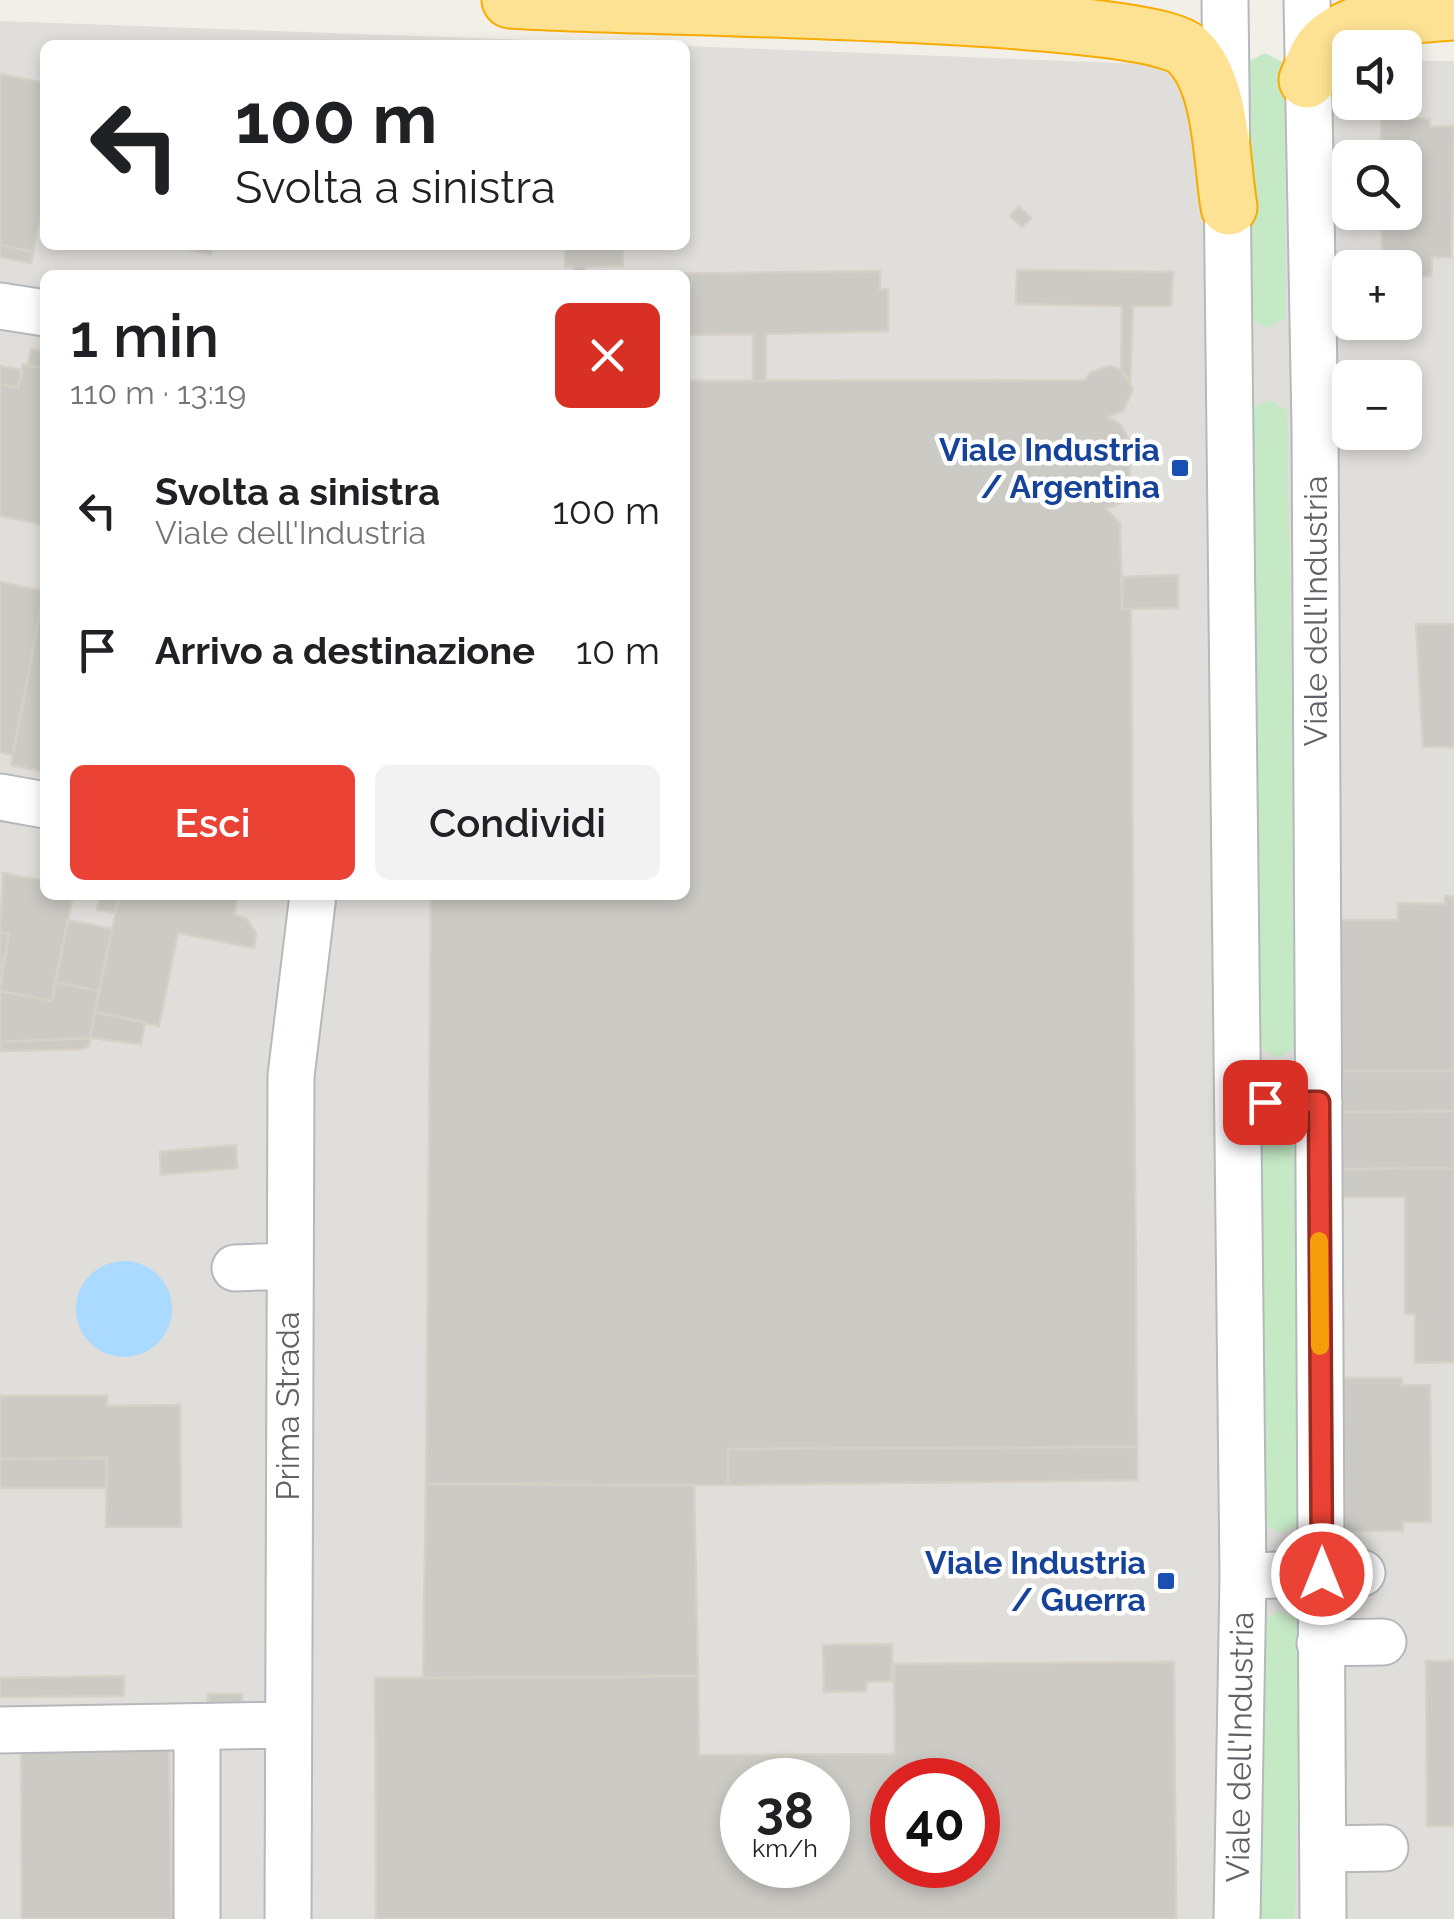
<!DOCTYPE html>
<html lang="it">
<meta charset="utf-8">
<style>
body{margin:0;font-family:Raleway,sans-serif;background:#f2f2f2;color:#202124;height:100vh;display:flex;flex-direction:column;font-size:38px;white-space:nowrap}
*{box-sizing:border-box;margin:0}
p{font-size:32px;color:#757577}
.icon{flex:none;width:55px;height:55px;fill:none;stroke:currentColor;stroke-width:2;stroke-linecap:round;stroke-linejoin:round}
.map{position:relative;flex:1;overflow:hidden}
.drawer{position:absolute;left:40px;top:270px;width:650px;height:630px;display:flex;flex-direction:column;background:#fff;border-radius:15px;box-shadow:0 5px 15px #0003}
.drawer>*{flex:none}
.banner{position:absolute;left:40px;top:40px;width:650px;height:210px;border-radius:15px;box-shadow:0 5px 15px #0003;background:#fff;color:#202124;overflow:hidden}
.tools{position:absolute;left:1332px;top:30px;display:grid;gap:20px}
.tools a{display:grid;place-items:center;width:90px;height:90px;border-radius:15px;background:#fff;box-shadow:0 5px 15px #0003;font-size:50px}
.speed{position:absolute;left:720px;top:1758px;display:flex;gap:20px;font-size:50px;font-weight:700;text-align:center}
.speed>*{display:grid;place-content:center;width:130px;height:130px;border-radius:50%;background:#fff;box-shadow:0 5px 15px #0003;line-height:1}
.speed small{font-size:25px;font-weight:400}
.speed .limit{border:15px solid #d22;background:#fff;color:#111}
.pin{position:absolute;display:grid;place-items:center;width:85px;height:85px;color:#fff;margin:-42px;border-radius:20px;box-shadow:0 5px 15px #0006}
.me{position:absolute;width:110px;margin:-55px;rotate:0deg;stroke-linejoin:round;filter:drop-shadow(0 0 8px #0008)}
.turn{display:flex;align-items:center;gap:35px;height:210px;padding:0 30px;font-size:45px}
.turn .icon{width:130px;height:130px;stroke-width:2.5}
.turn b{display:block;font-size:70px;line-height:85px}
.round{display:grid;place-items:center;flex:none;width:105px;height:105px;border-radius:15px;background:#f2f2f2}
.summary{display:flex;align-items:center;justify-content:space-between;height:170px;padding:0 30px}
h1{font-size:60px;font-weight:600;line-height:75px}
.button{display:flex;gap:20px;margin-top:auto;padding:20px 30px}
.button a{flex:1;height:115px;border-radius:15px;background:#ea4335;color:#fff;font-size:40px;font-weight:600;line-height:115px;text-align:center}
.button a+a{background:#f2f2f2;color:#202124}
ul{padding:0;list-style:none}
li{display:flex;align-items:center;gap:30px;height:140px;padding:0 30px}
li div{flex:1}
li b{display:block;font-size:38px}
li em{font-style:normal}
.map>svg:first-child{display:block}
.industrial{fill:#e0deda;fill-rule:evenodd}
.green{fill:#c5e8c5}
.water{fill:#aadaff}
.building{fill:#cccac5;stroke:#d6d1c6;stroke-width:2.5;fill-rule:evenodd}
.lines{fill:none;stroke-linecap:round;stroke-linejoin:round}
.minor-casing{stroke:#b5b8bc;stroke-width:49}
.highway-casing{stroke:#f9ab00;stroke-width:59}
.minor{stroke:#fff;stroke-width:45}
.highway{stroke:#fde293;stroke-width:55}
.route-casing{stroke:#982c22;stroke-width:25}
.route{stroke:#ea4335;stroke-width:18}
.slow{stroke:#f59e0b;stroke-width:18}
.transit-dot{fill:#1a4fb4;stroke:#fff;stroke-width:4}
.labels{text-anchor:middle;stroke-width:9;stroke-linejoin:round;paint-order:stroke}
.transit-label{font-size:32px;font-weight:bold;fill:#164399;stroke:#fff;text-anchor:end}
.street-label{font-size:32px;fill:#5f6368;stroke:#fff}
</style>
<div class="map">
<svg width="1454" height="1919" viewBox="0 0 1454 1919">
<rect width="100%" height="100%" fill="#f1efe8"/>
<path class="industrial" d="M0,21L668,45H45V245H685V46L1144,64L1350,62V102H1405V61H1454V1919H0ZM1350,158H1405V212H1350ZM1350,268H1405V322H1350ZM45,275H685V895H45ZM1350,378H1405V432H1350ZM742,1780H828V1865H742ZM892,1780H978V1865H892Z"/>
<path class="green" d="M1265,53L1284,63L1286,318L1267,328L1248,318L1245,63Z
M1269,400L1287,410L1297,1047L1278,1058L1258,1047L1249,410Z
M1278,1129L1296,1139L1300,1523L1281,1533L1262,1523L1257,1139Z
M1279,1611L1300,1620L1295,1919H1255L1261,1621Z"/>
<path class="water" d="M76 1309a48 48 0 1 1 96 0a48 48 0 1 1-96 0Z"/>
<path class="building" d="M0,74L45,83V189L33,252L0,245Z
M1412,110V118L1430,119V127L1454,126L1451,257H1432L1431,276H1405V268H1382V212H1405V158H1381V111Z
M1019,206L1031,218L1022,227L1010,216Z
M0,245L33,252L31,263L0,257Z
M163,245H213L211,254Z
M565,245H623V266L586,267L587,275H574L573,267H565Z
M1017,270L1173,272L1171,306H1133L1130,381L1121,370L1122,306L1016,304Z
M880,271V290L888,289V331L766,334V381H753V334L685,335V275L636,274Z
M31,349L45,352V369L28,365Z
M23,364L45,369V525L0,516V384L18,388Z
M0,366L22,370L18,388L0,384Z
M1110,366L1121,370L1133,389L1123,411L1108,417L1121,425L1129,440L1130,488L1124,501L1106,509L1120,523L1122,609H1131L1137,1447L728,1449V1485L426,1484L431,895H685V381L1085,380L1091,372Z
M1178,575V608L1122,609V577Z
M0,582L44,591L13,755L0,752Z
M43,596L45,597V772L11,765Z
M1416,624H1454V747H1423Z
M3,873L45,881V895H73L52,1001L0,991L9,934L0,932Z
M100,895H119L115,913L97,910Z
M224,895L237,898L234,915L246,918L256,933L254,948L178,933L159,1026L95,1012L119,895Z
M1445,896L1454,897V1071H1342L1341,920H1398V903L1445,904Z
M68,920L112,929L99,991L55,982Z
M0,932L9,934L0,978Z
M55,982L99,991L90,1038L0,1042V991L52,1001Z
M95,1012L145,1022L141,1044L90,1038Z
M90,1038L89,1046L83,1049L0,1051V1042Z
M1342,1071H1454V1111L1342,1112Z
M1454,1111V1168L1342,1169V1112Z
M236,1145L237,1168L161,1175L160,1152Z
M1454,1168V1362L1415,1363V1314H1405V1197H1342V1169Z
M1343,1378H1402V1385H1430L1431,1522H1403V1531H1345Z
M0,1396H107V1406L180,1405L181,1527H106L107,1458L0,1459Z
M1137,1447V1480L728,1485V1449Z
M107,1458L106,1488H0V1459Z
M426,1484L694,1485L698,1676L423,1678Z
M892,1644V1681L867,1682L866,1691L824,1692L823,1645Z
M1426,1661H1454V1826H1427Z
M1174,1662L1176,1919H376L375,1678L698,1676L699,1755L895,1754L894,1664ZM742,1780H828V1865H742ZM892,1780H978V1865H892Z
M124,1676V1696L0,1697V1678Z
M208,1694H242V1715L208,1716Z
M169,1746L172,1919H22L21,1747Z"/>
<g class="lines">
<g class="minor-casing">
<path id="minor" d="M1225,0L1243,1576L1237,1919
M1307,0L1315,426L1323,1919
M0,306L45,313
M0,797L45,805
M1238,1102L1319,1103
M235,1268L289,1266
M1243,1576L1362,1573
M1320,1643L1383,1642
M0,1730L286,1725
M1323,1849L1385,1848
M197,1919V1727
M288,1919L291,1076L313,895"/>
</g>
<g class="highway-casing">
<path id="highway" d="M510,0C610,8 1140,9 1187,50C1223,83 1221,160 1229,207
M1307,80C1312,69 1317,53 1325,45C1357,13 1413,16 1454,12"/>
</g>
<use href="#minor" class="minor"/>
<use href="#highway" class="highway"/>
</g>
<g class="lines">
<g class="route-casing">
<path id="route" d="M1265,1102H1319L1322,1574"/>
</g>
<use href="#route" class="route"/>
<path class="slow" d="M1319,1241L1320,1346"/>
</g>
<g class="transit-dot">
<rect x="1170" y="458" width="20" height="20" rx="5"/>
<rect x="1156" y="1571" width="20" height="20" rx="5"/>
</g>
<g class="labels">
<g class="transit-label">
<text x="1160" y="461">Viale Industria<tspan x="1160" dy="37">/ Argentina</tspan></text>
<text x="1146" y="1574">Viale Industria<tspan x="1146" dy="37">/ Guerra</tspan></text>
</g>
<g class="street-label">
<text transform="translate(1316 611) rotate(-90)" y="11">Viale dell'Industria</text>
<text transform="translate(288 1406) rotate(-90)" y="11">Prima Strada</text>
<text transform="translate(1240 1747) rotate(-89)" y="11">Viale dell'Industria</text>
</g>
</g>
</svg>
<div class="tools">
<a><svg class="icon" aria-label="sound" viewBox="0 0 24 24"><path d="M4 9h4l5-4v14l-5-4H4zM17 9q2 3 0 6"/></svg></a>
<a><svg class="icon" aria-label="search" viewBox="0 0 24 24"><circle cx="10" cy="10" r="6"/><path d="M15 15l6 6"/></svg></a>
<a>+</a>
<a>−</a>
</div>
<div class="speed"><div>38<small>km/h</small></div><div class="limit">40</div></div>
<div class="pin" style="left:1265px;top:1102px;background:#d93025"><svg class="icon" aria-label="arrive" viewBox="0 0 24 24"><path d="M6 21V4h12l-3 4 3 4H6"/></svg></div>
<svg class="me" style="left:1322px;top:1574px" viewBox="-20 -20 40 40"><circle r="17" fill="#ea4335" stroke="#fff" stroke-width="3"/><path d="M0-11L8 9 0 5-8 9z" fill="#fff"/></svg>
<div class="banner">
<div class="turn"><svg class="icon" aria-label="left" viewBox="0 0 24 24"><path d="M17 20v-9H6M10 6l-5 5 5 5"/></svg><div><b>100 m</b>Svolta a sinistra</div></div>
</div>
<section class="drawer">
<div class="summary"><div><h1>1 min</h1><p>110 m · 13:19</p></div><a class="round" style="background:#d93025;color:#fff"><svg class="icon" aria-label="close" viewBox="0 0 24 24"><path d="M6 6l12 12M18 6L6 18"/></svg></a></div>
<ul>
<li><svg class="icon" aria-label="left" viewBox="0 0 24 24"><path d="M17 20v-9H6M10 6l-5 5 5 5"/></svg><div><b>Svolta a sinistra</b><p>Viale dell'Industria</p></div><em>100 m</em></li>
<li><svg class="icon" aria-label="arrive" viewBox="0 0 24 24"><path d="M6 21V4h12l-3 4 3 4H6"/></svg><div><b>Arrivo a destinazione</b></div><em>10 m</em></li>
</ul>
<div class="button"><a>Esci</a><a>Condividi</a></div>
</section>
</div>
